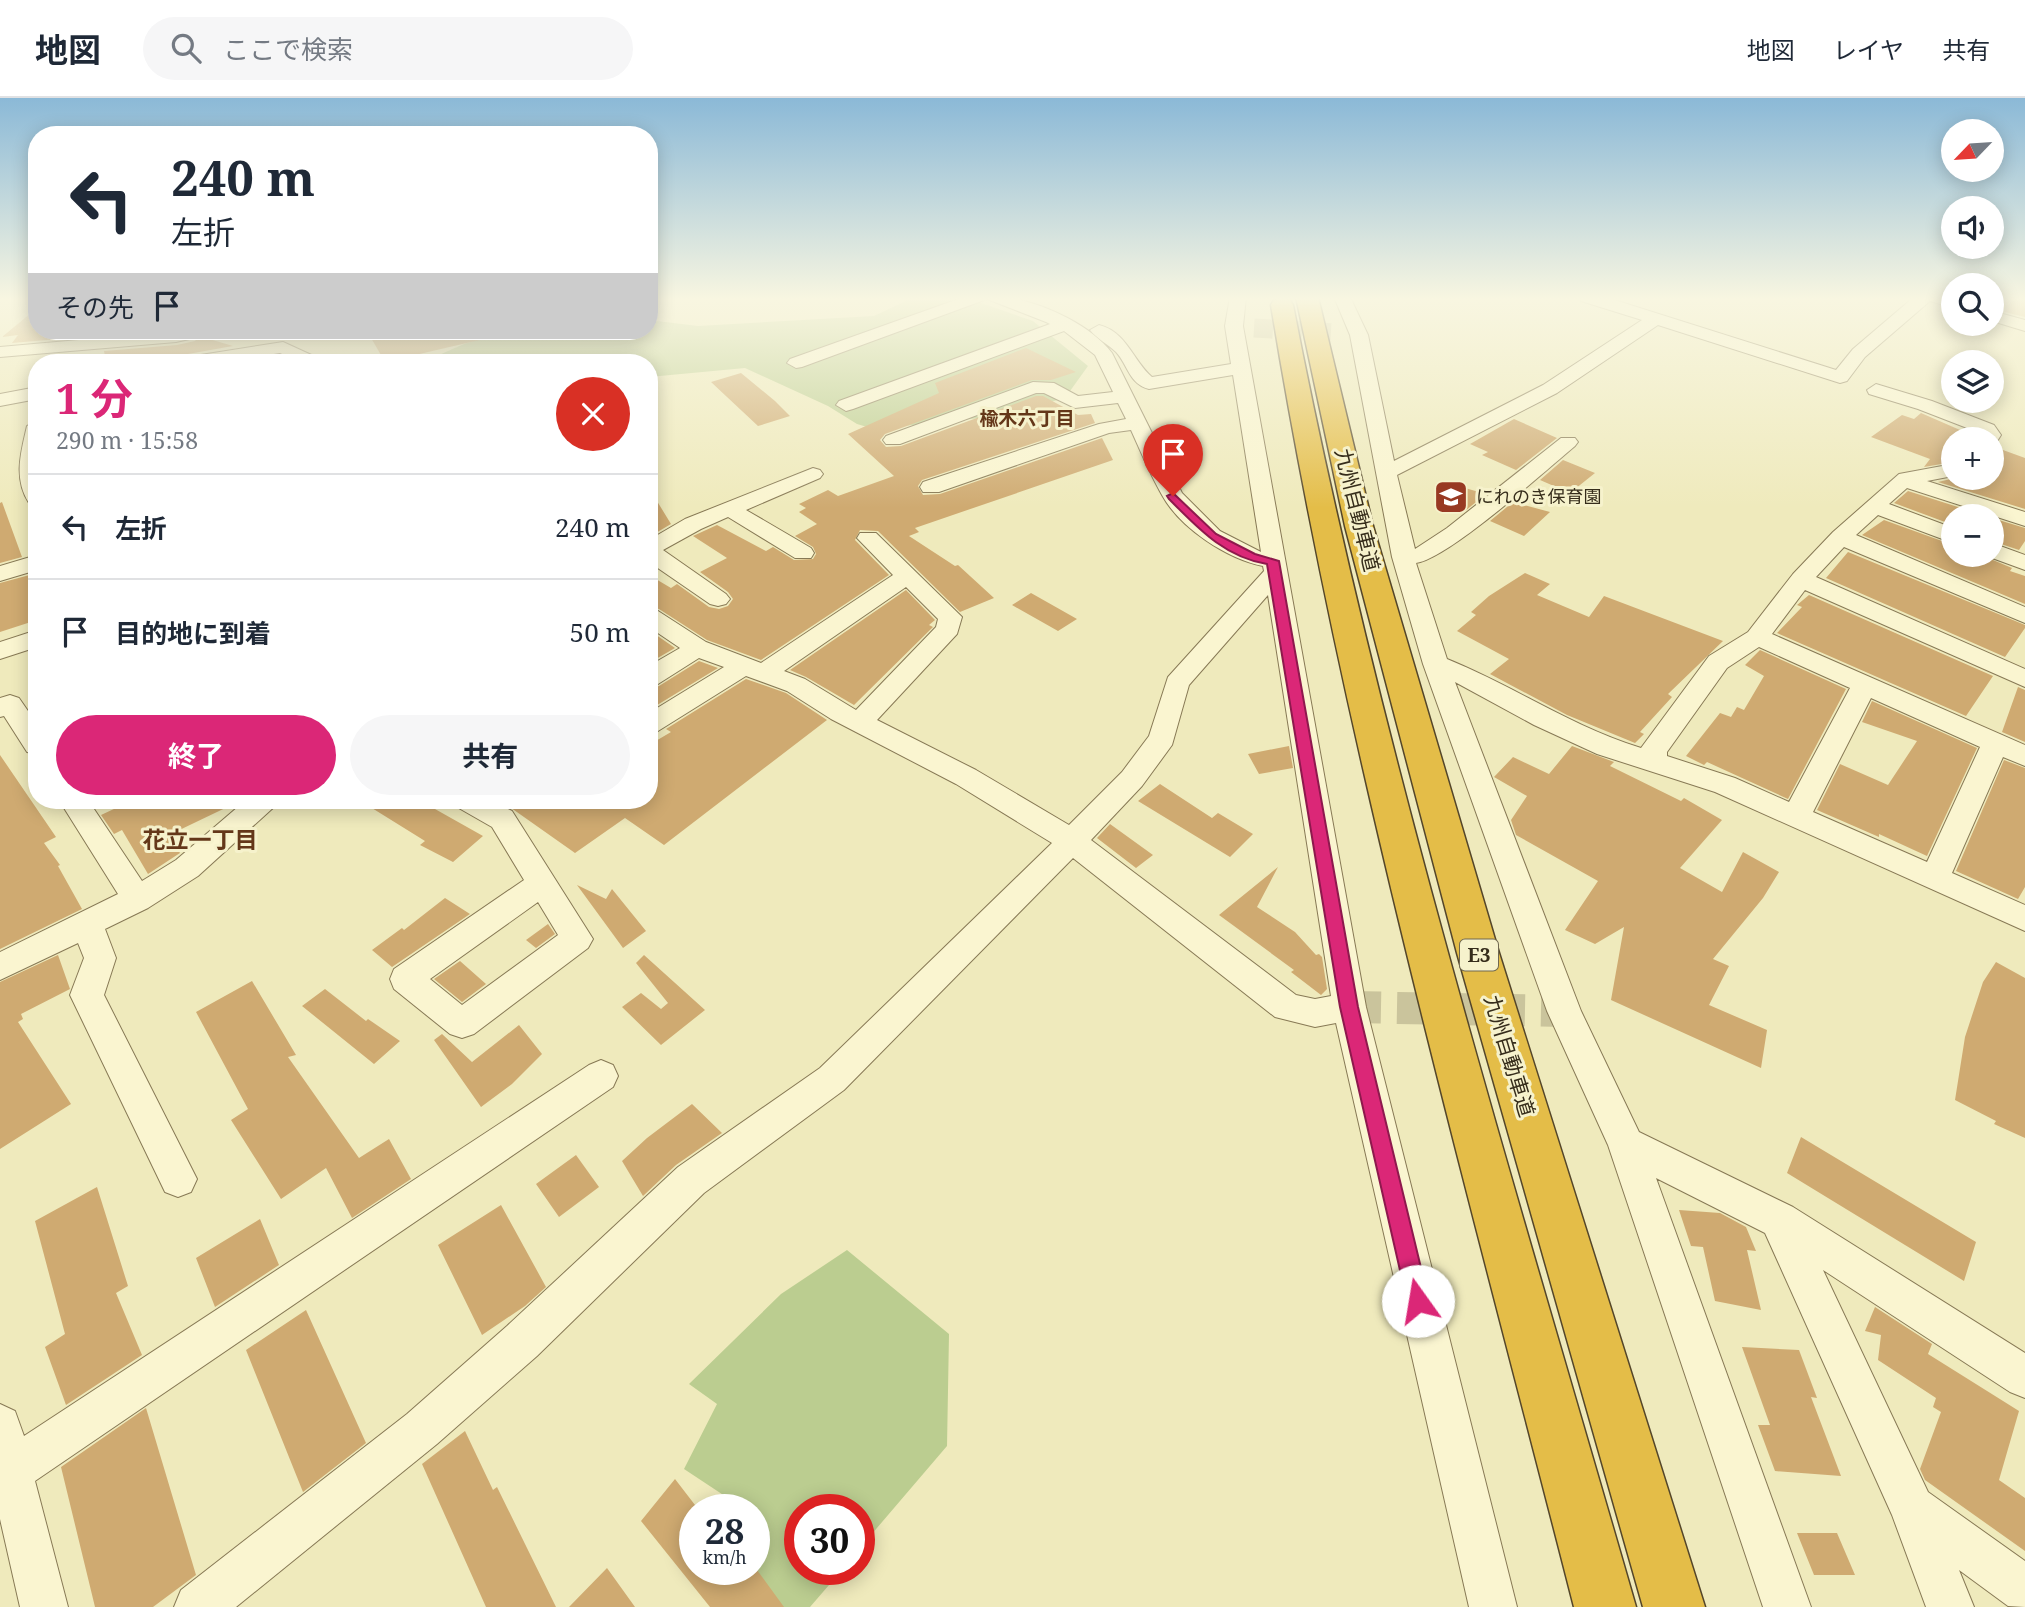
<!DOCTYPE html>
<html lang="ja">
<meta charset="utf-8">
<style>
body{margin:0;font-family:"Noto Serif","Noto Sans JP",serif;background:#f6f6f7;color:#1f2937;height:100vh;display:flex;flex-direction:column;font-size:26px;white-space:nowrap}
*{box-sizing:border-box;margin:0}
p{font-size:23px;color:#747a83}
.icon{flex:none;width:38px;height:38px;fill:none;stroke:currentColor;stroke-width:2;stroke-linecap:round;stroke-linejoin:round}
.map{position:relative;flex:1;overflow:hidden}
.side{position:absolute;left:28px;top:256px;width:630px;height:455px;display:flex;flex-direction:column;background:#fff;border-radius:28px;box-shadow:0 4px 18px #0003}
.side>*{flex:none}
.hud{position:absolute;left:28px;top:28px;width:630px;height:214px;border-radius:28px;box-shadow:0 4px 18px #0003;background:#fff;color:#1f2937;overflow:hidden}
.needle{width:46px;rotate:245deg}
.buttons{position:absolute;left:1941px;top:21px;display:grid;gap:14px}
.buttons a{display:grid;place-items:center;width:63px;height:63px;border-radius:50%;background:#fff;box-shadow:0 4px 18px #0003;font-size:35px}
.speed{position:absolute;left:679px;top:1396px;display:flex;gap:14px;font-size:35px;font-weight:700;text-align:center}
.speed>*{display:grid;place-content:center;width:91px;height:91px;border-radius:50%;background:#fff;box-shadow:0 4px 18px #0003;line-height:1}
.speed small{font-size:18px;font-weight:400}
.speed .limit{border:10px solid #d22;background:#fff;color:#111}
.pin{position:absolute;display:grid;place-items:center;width:60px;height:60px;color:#fff;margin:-72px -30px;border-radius:50% 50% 50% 0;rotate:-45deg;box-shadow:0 0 7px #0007}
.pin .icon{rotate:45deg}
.me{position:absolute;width:77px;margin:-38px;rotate:347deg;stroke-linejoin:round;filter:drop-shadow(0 0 5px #0008)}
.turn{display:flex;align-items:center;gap:24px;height:147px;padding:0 28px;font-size:32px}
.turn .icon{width:91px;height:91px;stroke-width:2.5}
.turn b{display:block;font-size:49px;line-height:60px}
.then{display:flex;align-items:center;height:66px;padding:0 28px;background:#0003;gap:14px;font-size:26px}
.round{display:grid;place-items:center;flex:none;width:74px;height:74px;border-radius:37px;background:#f6f6f7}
.overview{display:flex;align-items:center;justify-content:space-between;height:119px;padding:0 28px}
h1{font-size:42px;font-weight:700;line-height:52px;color:#db2777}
.primary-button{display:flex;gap:14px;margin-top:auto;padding:14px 28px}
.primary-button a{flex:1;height:80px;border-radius:42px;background:#db2777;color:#fff;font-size:28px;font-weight:700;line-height:80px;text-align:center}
.primary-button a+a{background:#f6f6f7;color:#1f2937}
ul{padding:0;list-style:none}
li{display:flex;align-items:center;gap:21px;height:105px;padding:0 28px;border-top:2px solid #e0e1e3}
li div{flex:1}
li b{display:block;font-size:26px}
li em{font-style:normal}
header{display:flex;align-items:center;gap:42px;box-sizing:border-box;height:98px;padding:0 35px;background:#fff;border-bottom:2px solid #e0e1e3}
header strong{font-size:33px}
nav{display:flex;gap:38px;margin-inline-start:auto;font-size:24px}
.search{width:490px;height:63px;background:#f6f6f7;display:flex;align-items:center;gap:18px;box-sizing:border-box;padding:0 24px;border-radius:38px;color:#747a83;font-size:26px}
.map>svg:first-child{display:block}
.green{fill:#bbcd90}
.building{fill:#cfaa71}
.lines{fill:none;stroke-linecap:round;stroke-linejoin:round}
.minor-tunnel-far1{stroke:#cac49c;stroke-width:19;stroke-dasharray:19 10;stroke-linecap:butt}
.minor-tunnel{stroke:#cac49c;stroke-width:32;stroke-dasharray:32 16;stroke-linecap:butt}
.minor-casing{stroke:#877955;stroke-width:2}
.motorway-casing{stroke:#54462a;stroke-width:3}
.minor{fill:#faf5d0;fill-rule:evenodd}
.motorway{fill:#e4bd48;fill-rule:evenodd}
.route{fill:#db2777;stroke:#8e194d;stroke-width:2}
.labels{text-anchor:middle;stroke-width:6;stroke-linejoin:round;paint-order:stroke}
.far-poi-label{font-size:18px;fill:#362d1b;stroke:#f6f2cc;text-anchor:start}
.far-neighbourhood-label{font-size:19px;font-weight:bold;fill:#643719;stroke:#f6f2cc}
.shield{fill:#f6f2cc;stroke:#706850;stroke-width:2}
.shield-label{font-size:19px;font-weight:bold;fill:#362d1b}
.street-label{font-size:21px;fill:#362d1b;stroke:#f6f2cc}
.neighbourhood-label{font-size:23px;font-weight:bold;fill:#643719;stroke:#f6f2cc}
</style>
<header>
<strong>地図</strong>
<div class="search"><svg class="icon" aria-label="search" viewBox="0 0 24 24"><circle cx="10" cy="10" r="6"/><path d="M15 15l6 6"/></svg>ここで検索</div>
<nav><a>地図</a><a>レイヤ</a><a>共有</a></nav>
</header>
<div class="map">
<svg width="2025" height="1509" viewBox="0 0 2025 1509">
<rect width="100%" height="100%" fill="#efeabc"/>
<path class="green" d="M910,201L975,203L1033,223L1088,268L1065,300L999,318L874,331L857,326L828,308L745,270L649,279V264H423L464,246L505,233H649V222L698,228L874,218Z
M847,1152L949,1236L947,1348L859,1451V1412H800V1472H842L810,1509H764L754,1458V1412H746L684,1371L717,1306L689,1286L781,1196Z"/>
<path class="building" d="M1992,199H2025V219L1992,211Z
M37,210V233H94V238L12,245L18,237L2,239Z
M367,233H483L484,241L385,264Z
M199,238L233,248L188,256L175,264H106L104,253L177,247L195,243Z
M1026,250L1076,274L1051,282H1032L885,336L880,342L886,349L901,348L1036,298H1043L1078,317L1091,316L1095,325L922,382L918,388L923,397L940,396L1102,340L1113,362L915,430L919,434L909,438L955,468L958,467L994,500L960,514L878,433L860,432L855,442L889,477L761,562L707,542L659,511L649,509V477L671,490L677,486L709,509L719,511L728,508L733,501L728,494L700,474L727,460L693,438L717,427L766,453L773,449L794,462L813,461L816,456L813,449L795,438L817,426L799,414L806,410L799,406L828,392L838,398L894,378L848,336L939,295L935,285Z
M741,275L775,303L790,318L758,328L711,284Z
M1921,315L1960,332L1958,334L1976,341H1953V364L1924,369L1930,361L1871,339L1902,317L1914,321Z
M1514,321L1557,340L1516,372L1482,357L1488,354L1470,346Z
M1992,348L2025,360V411L1938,384L1955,380H1992Z
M1563,362L1595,375L1570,395L1540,382Z
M1458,388L1486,396L1465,413L1442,403Z
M649,390L671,426L649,439Z
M1908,393L1986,418H1953V427L1894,405Z
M2,404L22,459L0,465V405Z
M1513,404L1550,414L1524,438L1490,423Z
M1992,420L2025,430V443L2019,452L1992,443Z
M1884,422L1953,447V457H1981L2012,470L2010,473L2025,478V506L1862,437Z
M1848,454L2025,527V530L2005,559L1826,480Z
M37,475V522L0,534V485Z
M1525,475L1550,486L1537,497L1589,519L1604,498L1723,543L1668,596L1672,599L1640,634L1644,636L1635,645L1567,617L1490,576L1509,561L1457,533L1476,517L1471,514L1489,498Z
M906,492L935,522L929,527L933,529L854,607L806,579L790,572Z
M1031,495L1077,521L1058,533L1012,507Z
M1809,497L1993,578L1966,618L1777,535L1802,509L1797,507Z
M649,532L675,550L649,565Z
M1760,552L1846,591L1788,701L1707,664L1704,667L1686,658L1720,615L1731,619L1737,609L1744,612L1764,578L1745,567Z
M699,563L718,570L649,612V591L659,588Z
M746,581L786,595L827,622L664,747L625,720L575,755L500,702H649V647L671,634L666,631Z
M2018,589L2025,592V644L2002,634Z
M1872,603L1977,650L1927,758L1879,736V739L1817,712L1840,666L1888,687L1917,643L1862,624Z
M1289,648L1293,670L1259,676L1248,656Z
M1572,648L1614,664L1610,668L1681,703L1684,700L1722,722L1680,770L1722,794L1743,754L1779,774L1763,800L1713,861L1729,868L1709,907L1767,932L1761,970L1611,902L1624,829L1595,846L1565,832L1598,783L1516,737L1511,722L1527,698L1494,679L1513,659L1549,676Z
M0,657L56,739L44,745L60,767L58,768L82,811L0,851Z
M2004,662L2025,670V789L2018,801L1956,773Z
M1160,686L1212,720L1218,715L1253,736L1230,759L1138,703Z
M113,702H242L169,737L180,755L148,776L122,732L114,736L101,717L116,710Z
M359,702H419L483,738L453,764L420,747L425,743Z
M1110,726L1153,757L1136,770L1097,740Z
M1278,769L1257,809L1295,834L1316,857L1319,856L1322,859L1327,891L1321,897L1291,874L1294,872L1219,817Z
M577,787L606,801L612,791L646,833L623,850Z
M445,800L470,816L392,869L372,852L402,830L404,832Z
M548,826L555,836L536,850L526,842Z
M58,857L70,891L21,916L23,921L18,924L71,1006L0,1051V884Z
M644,857L705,912L661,947L622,909L641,895L661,911L668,905L636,865Z
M460,863L486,886L462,904L434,881Z
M1996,864L2025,880V1040L1994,1026L1996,1023L1955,1002L1965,939L1983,884Z
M252,883L296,957L288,959L359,1060L389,1041L411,1081L352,1120L326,1070L281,1101L231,1022L248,1011L196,914Z
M325,891L366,923L368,921L400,943L374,966L302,908Z
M519,927L542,956L512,986L481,1009L434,942L442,936L472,964Z
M692,1006L722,1035L676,1067L643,1098L622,1063L647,1040Z
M1801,1039L1976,1144L1964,1183L1787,1075Z
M576,1057L599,1089L559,1119L536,1086Z
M97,1089L128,1188L116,1195L142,1257L66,1307L45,1249L65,1236L35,1123Z
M501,1107L546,1189L525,1208L482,1237L438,1147Z
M1679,1112L1720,1115L1746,1129L1756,1153L1747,1152L1761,1212L1715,1203L1703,1149L1691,1148Z
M260,1121L279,1167L215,1209L196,1160Z
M1875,1209L1932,1246L1928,1256L2019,1313L1999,1382L2025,1400V1453L1925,1382L1920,1371L1941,1314L1933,1309L1936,1300L1878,1262L1881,1237L1865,1233Z
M306,1212L366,1345L303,1394L246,1252Z
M1742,1249L1799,1252L1817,1300L1811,1299L1841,1378L1775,1373L1758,1327H1770Z
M146,1310L196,1477L153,1509H95L61,1369Z
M465,1333L493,1392L497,1389L556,1509H486L422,1366Z
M675,1381L695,1407V1472H757L784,1509H710L641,1423Z
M1797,1435H1837L1855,1477H1814Z
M607,1470L635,1509H569Z"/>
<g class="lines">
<path class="minor-tunnel-far1" d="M1254,230L1336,235"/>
<path class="minor-tunnel" d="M1349,909L1564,913"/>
<g class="minor-casing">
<path id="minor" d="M964,199C979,199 998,196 1013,200C1046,207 1091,227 1112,255L1182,395L1220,433L1261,454L1233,277L1149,291C1129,286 1128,267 1116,254C1108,246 1097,241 1090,232L1099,227C1127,234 1133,263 1152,279L1231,266L1225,228L1230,199H1246L1243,228L1366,909L1517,1509H1469L1336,925L1315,929L1275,919L1073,760L844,992L704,1095L537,1258L437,1346L236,1509H174L181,1492L407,1316L507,1228L678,1069L820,970L1052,745L956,686L831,621L787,593L746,578L658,633L649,636V615L724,569L699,560L658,586L649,588V568L680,550L649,529V511L658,513L706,544L761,565L893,477L857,440L860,435H876L962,519L957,536L877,622L976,672L1069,727L1122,674L1149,638L1168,579L1264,473L1263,468C1227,461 1180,430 1162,397C1150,376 1141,354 1131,332L1109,335L939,394H923L920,389L923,384L1099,326L1126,321L1118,305L1075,310L1044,295H1036L900,346H886L883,342L886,338L1033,284L1054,285L1078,298L1113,294L1095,257L1064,233L853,311L846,313L836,307L839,303L1050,226L1046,224L987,201L802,269L796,270L787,265L790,261ZM906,489L938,521L936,529L856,612L805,581L784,573ZM1268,497L1331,898L1315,901L1296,897L1091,742L1142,688L1172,647L1189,587Z
M1334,199H1350L1368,237L1394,363L1543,287L1642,222L1581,203L1579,199H1605L1836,272L1853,251L1914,199H1953V210L1930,203L1865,259L1847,283L1840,285L1658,227L1557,295L1397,377L1415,451L1447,430L1561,340H1575L1578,344L1575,348C1545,373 1448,461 1416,465L1447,561C1514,588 1570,628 1641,650L1709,558L1748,534L1793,476L1833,434L1899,376L1953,366V378L1927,383L2025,414V428L1907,390L1889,406L1953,430V445L1878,417L1856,437L2025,509V525L1844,449L1816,479L2025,571V589L1805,492L1772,536L2025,647V668L2003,659L1952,775L2025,807V833L1715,694L1597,656L1534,627L1455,584L1581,913L1639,1034L1793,1109L2025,1255V1300L2010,1294L1823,1172L1928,1394L2025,1463V1509L2008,1508L1959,1472L1974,1509H1926L1892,1417L1765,1135L1656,1080L1811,1509H1763L1608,1047L1547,913L1423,566L1392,459L1350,237ZM1759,549L1850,590L1789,704L1735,680L1667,658V654L1727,570ZM1871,600L1980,649L1927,764L1813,714Z
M1992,213L2025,222V233L1992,223Z
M180,233H200L194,240L176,244L0,259V249Z
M283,244L318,260L321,264H299L280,255L221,264H179L188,259Z
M1876,286L1932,303L1994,327L2001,337L1996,345L1992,346V341H1979L1980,335L1918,311L1869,296L1867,292Z
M37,289V301L0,308V296Z
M37,322V406L29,405C13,380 21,354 27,328Z
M813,370L820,372L823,376L820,380L746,412L811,450L814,455L811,460H795L728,419L701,431L663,452L726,496L730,501L726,506L718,508L710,506L649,464V442L685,421Z
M1992,445L2025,457V472L1984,457H1992Z
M37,457V472L0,483V468Z
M37,532V549L0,561V544Z
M10,597L19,600L37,626V656L27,654L4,618L0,619V600Z
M59,702H88L142,783L176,762L246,702H278L274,709L198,778L148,810L105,831L116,860L104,897L197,1081L191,1094L178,1099L165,1094L70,897L84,860L78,845L0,882V854L118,796Z
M453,702H490L512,713L593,841L588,850L474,936L462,940L450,936L394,891L390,881L394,871L524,782L492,729L457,709ZM538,804L558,837L462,907L430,881Z
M601,962L613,967L618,978L613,989L35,1383L68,1509H20L0,1421V1306L15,1313L24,1338L589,967Z"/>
</g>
<g class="motorway-casing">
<path id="motorway" d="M1296,199H1318L1373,428L1499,855L1705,1509H1643L1457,855L1345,428Z
M1282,200L1290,202L1293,207C1378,648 1512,1078 1636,1509H1574C1464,1078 1343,647 1271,207L1274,202Z"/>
</g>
<use href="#minor" class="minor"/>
<use href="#motorway" class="motorway"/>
</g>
<linearGradient id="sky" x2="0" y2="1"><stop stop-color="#8bb9d7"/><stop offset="0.49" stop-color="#f8f6e1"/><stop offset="1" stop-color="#f8f6e1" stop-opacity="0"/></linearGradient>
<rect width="2025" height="410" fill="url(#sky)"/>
<path class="route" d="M1173,395L1216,436L1255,456L1279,463L1358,909L1429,1203L1426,1211L1418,1214L1411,1211L1407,1203L1340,909L1267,466C1224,459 1198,430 1169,401L1167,398Z"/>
<defs>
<g id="school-square" transform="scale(1.75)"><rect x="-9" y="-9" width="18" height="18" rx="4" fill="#983923" stroke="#f6f2cc"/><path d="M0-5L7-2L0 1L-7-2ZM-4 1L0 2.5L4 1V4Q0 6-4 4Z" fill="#fff"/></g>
</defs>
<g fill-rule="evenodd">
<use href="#school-square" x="1451" y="399"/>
</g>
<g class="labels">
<g class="far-poi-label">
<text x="1476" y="405">にれのき保育園</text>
</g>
<g class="far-neighbourhood-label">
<text x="1027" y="327">楡木六丁目</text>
</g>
<rect class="shield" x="1460" y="841.5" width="38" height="31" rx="5"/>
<g class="shield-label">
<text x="1479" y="864">E3</text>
</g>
<g class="street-label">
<text transform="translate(1357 412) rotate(76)" y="7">九州自動車道</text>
<text transform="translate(1509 958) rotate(73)" y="7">九州自動車道</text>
</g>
<g class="neighbourhood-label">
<text x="200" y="750">花立一丁目</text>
</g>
</g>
</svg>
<div class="buttons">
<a><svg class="needle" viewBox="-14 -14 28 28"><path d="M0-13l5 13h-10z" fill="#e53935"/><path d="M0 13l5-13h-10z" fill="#747a83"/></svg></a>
<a><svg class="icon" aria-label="sound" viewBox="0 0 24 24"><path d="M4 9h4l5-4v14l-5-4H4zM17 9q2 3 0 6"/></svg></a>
<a><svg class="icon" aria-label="search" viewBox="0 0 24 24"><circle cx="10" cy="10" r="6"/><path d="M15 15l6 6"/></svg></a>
<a><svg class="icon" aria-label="layers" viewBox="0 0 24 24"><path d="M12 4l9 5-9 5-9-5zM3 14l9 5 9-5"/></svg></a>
<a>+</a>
<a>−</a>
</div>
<div class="speed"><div>28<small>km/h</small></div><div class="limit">30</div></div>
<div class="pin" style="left:1173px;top:398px;background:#d93025"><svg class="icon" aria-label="arrive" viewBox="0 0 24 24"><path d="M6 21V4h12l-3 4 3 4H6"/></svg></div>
<svg class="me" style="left:1418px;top:1203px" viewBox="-20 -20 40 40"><circle r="19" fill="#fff"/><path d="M0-13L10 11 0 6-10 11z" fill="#db2777"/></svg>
<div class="hud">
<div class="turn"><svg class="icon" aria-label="left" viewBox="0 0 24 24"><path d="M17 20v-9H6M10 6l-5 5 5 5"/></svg><div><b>240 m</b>左折</div></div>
<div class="then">その先<svg class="icon" aria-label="arrive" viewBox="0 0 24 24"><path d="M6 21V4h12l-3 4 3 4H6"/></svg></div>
</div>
<section class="side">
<div class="overview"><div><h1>1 分</h1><p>290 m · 15:58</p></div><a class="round" style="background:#d93025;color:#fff"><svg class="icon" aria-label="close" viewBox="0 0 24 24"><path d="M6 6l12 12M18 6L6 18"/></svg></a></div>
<ul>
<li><svg class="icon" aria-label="left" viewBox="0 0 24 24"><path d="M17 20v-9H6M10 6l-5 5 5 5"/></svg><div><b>左折</b></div><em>240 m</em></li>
<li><svg class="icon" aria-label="arrive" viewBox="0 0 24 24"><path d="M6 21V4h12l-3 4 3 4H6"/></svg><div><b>目的地に到着</b></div><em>50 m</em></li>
</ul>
<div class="primary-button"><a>終了</a><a>共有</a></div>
</section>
</div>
